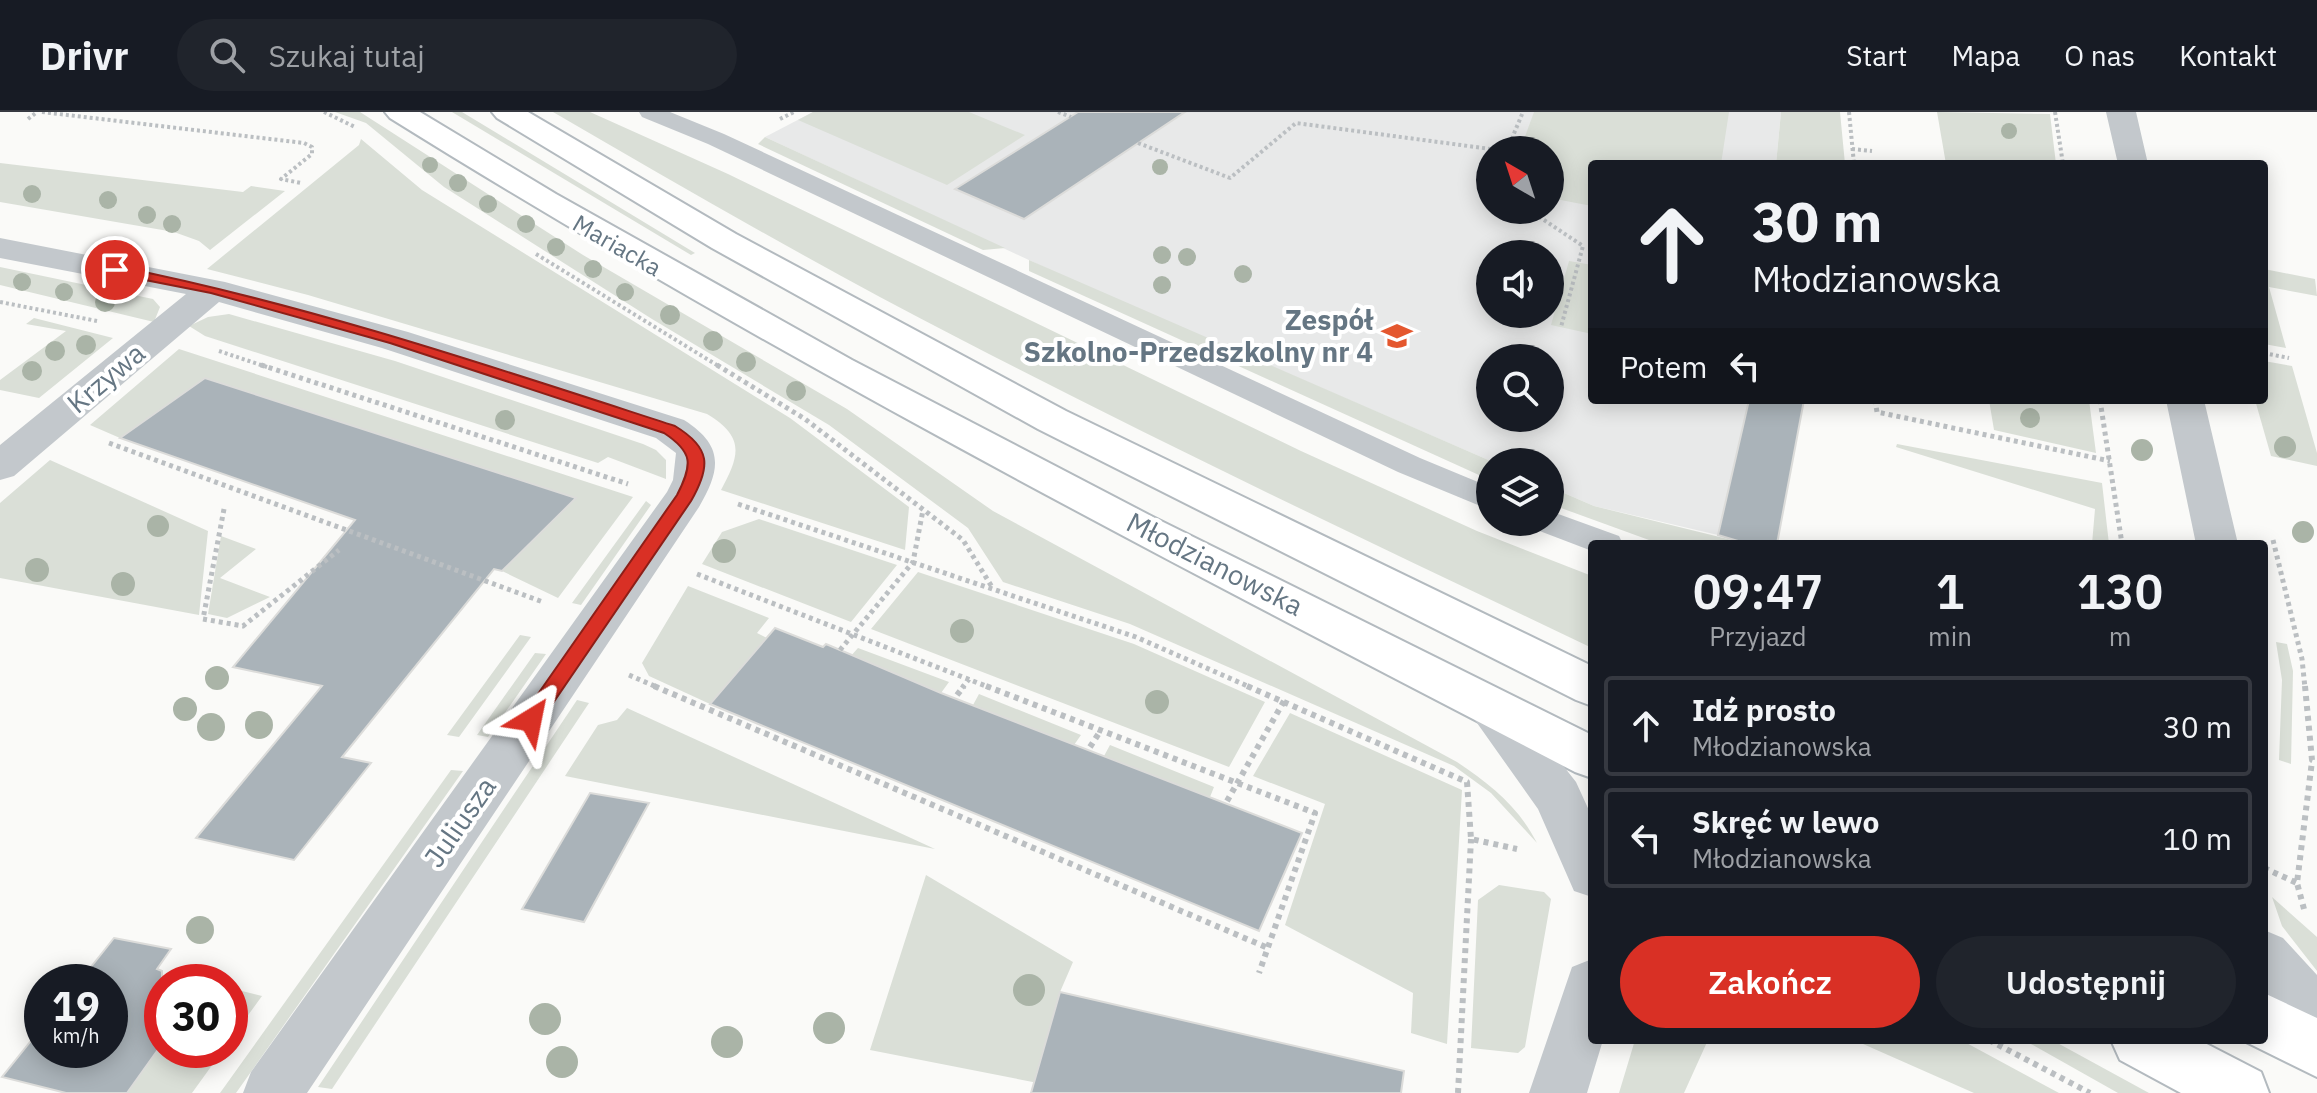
<!DOCTYPE html>
<html lang="pl">
<meta charset="utf-8">
<style>
body{margin:0;font-family:"IBM Plex Sans",sans-serif;background:#20242c;color:#f1f3f6;height:100vh;display:flex;flex-direction:column;font-size:30px;white-space:nowrap}
*{box-sizing:border-box;margin:0}
p{font-size:26px;color:#9ea1a6}
.icon{flex:none;width:44px;height:44px;fill:none;stroke:currentColor;stroke-width:2;stroke-linecap:round;stroke-linejoin:round}
.map{position:relative;flex:1;overflow:hidden}
.sheet{position:absolute;left:1588px;top:428px;width:680px;height:504px;display:flex;flex-direction:column;background:#171b24;border-radius:8px;box-shadow:0 4px 20px #0003}
.sheet>*{flex:none}
.guide{position:absolute;left:1588px;top:48px;width:680px;height:244px;border-radius:8px;box-shadow:0 4px 20px #0003;background:#171b24;color:#f1f3f6;overflow:hidden}
.needle{width:52px;rotate:321deg}
.buttons{position:absolute;left:1476px;top:24px;display:grid;gap:16px}
.buttons a{display:grid;place-items:center;width:88px;height:88px;border-radius:50%;background:#171b24;box-shadow:0 4px 20px #0003;font-size:40px}
.speed{position:absolute;left:24px;top:852px;display:flex;gap:16px;font-size:40px;font-weight:700;text-align:center}
.speed>*{display:grid;place-content:center;width:104px;height:104px;border-radius:50%;background:#171b24;box-shadow:0 4px 20px #0003;line-height:1}
.speed small{font-size:20px;font-weight:400}
.speed .limit{border:12px solid #d22;background:#fff;color:#111}
.pin{position:absolute;display:grid;place-items:center;width:68px;height:68px;color:#fff;margin:-34px;border:4px solid #fff;border-radius:50%;box-shadow:0 2px 8px #0007}
.me{position:absolute;width:88px;margin:-44px;rotate:35deg;stroke-linejoin:round;filter:drop-shadow(0 0 6px #0008)}
.turn{display:flex;align-items:center;gap:28px;height:168px;padding:0 32px;font-size:36px}
.turn .icon{width:104px;height:104px;stroke-width:2.5}
.turn b{display:block;font-size:56px;line-height:68px}
.then{display:flex;align-items:center;height:76px;padding:0 32px;background:#0003;gap:16px;font-size:30px}
.eta{display:flex;justify-content:space-evenly;align-items:center;height:136px;text-align:center}
.eta b{font-size:48px;font-weight:600;line-height:56px}
.button{display:flex;gap:16px;margin-top:auto;padding:16px 32px}
.button a{flex:1;height:92px;border-radius:48px;background:#d93025;color:#fff;font-size:32px;font-weight:600;line-height:92px;text-align:center}
.button a+a{background:#20242c;color:#f1f3f6}
ul{padding:0;list-style:none}
li{display:flex;align-items:center;gap:24px;height:100px;margin:0 16px 12px;padding:0 16px;border:4px solid #363941;border-radius:8px}
li div{flex:1}
li b{display:block;font-size:30px}
li em{font-style:normal}
header{display:flex;align-items:center;gap:48px;box-sizing:border-box;height:112px;padding:0 40px;background:#171b24;border-bottom:2px solid #363941}
header strong{font-size:38px}
nav{display:flex;gap:44px;margin-inline-start:auto;font-size:28px}
.search{width:560px;height:72px;background:#20242c;display:flex;align-items:center;gap:20px;box-sizing:border-box;padding:0 28px;border-radius:44px;color:#9ea1a6;font-size:30px}
.map>svg:first-child{display:block}
.built{fill:#e8e9e9;fill-rule:evenodd}
.green{fill:#dadfd7}
.building{fill:#aab3b9;stroke:#dcdcda;stroke-width:2}
.lines{fill:none;stroke-linecap:round;stroke-linejoin:round}
.secondary-casing{stroke:#b3babf;stroke-width:4}
.path-far2{stroke:#bbbfc2;stroke-width:4;stroke-dasharray:3 3;stroke-linecap:butt}
.path-far1{stroke:#bbbfc2;stroke-width:5;stroke-dasharray:4 4;stroke-linecap:butt}
.path{stroke:#bbbfc2;stroke-width:6;stroke-dasharray:5 5;stroke-linecap:butt}
.service{fill:#c3c8cc;fill-rule:evenodd}
.minor{fill:#c3c8cc;fill-rule:evenodd}
.secondary{fill:#fff;fill-rule:evenodd}
.tree{fill:#aab4a7}
.route{fill:#d93025;stroke:#8d1f18;stroke-width:2}
.labels{text-anchor:middle;stroke-width:8;stroke-linejoin:round;paint-order:stroke}
.far-street-label{font-size:24px;fill:#657683;stroke:#fff}
.poi-label{font-size:28px;font-weight:bold;fill:#657683;stroke:#fff;text-anchor:end}
.street-label{font-size:28px;fill:#657683;stroke:#fff}
</style>
<header>
<strong>Drivr</strong>
<div class="search"><svg class="icon" aria-label="search" viewBox="0 0 24 24"><circle cx="10" cy="10" r="6"/><path d="M15 15l6 6"/></svg>Szukaj tutaj</div>
<nav><a>Start</a><a>Mapa</a><a>O nas</a><a>Kontakt</a></nav>
</header>
<div class="map">
<svg width="2317" height="981" viewBox="0 0 2317 981">
<rect width="100%" height="100%" fill="#fafaf8"/>
<path class="built" d="M813,0H1781L1776,52H1592V288H1749L1718,423L1594,394L1550,375V350H1493L1076,170L765,25ZM1490,38H1550V98H1490ZM1490,142H1550V202H1490ZM1490,246H1550V306H1490Z"/>
<path class="green" d="M335,0H360L583,143L847,297L993,399L1457,650C1491,673 1518,694 1537,731L1491,681L1454,654L1130,512L1003,470L968,416L829,313L652,207L444,75L366,11Z
M452,0H462L695,141L691,143Z
M553,0H590L728,62L1301,339L1477,419L1592,464V536C1380,435 1168,335 960,227C822,156 687,78 553,0Z
M813,0H969L1025,23L947,73L798,8Z
M1534,0H1729L1721,52H1592V94L1550,86V38H1520Z
M1781,0H1840L1845,52H1776Z
M1937,0L2050,2L2056,52H1946Z
M765,25L1005,136L983,138L758,32Z
M361,27L422,78L790,306L909,395L905,438L721,378C740,343 745,325 707,302L308,183L207,157L359,33Z
M0,51L243,80L251,74L285,79L210,138L199,129L174,120L0,90Z
M1029,148L1493,350H1490V368L1029,159Z
M1569,149L1592,153V222L1551,213Z
M0,155L153,187L160,195L154,210L0,173Z
M2264,157L2315,167L2317,184L2269,175L2286,236L2264,232Z
M229,202L395,249L643,332L656,338L666,348V367L608,345L598,351L205,224L189,214L208,205Z
M34,206L113,226L39,286L0,278V268L66,219L26,212Z
M179,237L633,385L558,486L502,459L575,386L206,266L120,326L90,313Z
M2264,249L2292,254L2317,341V354L2271,344L2255,288H2264Z
M1989,288H2089L2096,341L1994,318Z
M1897,332L2102,371L2109,432H2092L2095,397L1896,335Z
M50,348L208,419L199,503L0,466V391Z
M1550,375L1594,394L1748,432H1660L1550,392Z
M646,389L651,393L581,493L572,491Z
M759,407L897,453L851,510L702,452L722,420Z
M221,424L256,437L220,466L270,485L227,506L208,502Z
M918,460L1134,532L1265,590L1229,655L871,517Z
M688,474L769,506L757,521L767,526L710,592L649,564L642,551Z
M520,523L531,525L459,625L447,623Z
M2276,530L2287,532L2293,559L2291,652L2279,648L2282,568Z
M858,536L949,570L941,581L849,546Z
M535,541L546,542L488,625L477,623Z
M979,582L1081,623L1074,633L973,593Z
M577,588L589,591L332,977L318,975Z
M627,596L935,737L565,664L598,613L617,608Z
M1290,601L1462,678L1447,932L1411,921L1413,881L1285,813L1325,692L1253,664Z
M1110,633L1214,675L1210,685L1104,644Z
M451,658L463,659L236,981H220Z
M926,763L1073,850L1060,880L1089,981L870,938Z
M1499,773L1544,780L1551,787L1525,935L1518,941L1471,936L1478,788Z
M2272,785L2317,825V859L2282,814Z
M230,876L262,884L230,928Z
M1635,928H1708L1684,981H1619Z
M1854,928H1961L2059,981H1974Z
M2024,928H2052L2149,981H2118Z
M162,932V938H223L192,981H127Z"/>
<path class="building" d="M1078,0H1185L1024,107L955,77Z
M205,266L576,386L502,459L494,457L342,645L371,651L294,748L196,726L322,574L233,555L355,408L120,326Z
M1749,288H1804L1777,432H1748L1718,423Z
M775,516L823,535L826,532L941,581L1302,721L1259,819L710,592Z
M590,681L649,691L584,810L522,797Z
M114,826L171,837L157,857L162,859V932L127,981H66L2,965L42,915V938H110V870H79Z
M1060,880L1404,959L1401,981H1031Z"/>
<g class="lines">
<g class="secondary-casing">
<path id="secondary" d="M385,0H420L556,82L852,248L1153,405L1592,623V666L1575,660C1174,452 773,245 390,6Z
M492,0H528L736,122L1066,299L1592,554V594L1576,588L1038,317L712,136L497,6Z
M2264,881L2317,906V965L2244,929L2264,928Z
M2111,928H2199L2261,960L2269,981H2181L2120,948Z"/>
</g>
<path class="path-far2" d="M42,0L304,31L312,35V42L281,67L301,71
M324,0L355,15
M1058,0L1071,5
M1849,0L1854,52
M2055,0L2063,52
M28,7L37,0
M780,7L794,0
M1138,31L1230,66L1296,11L1498,38
M1852,37L1872,39
M1507,38L1523,0
M1529,98L1583,134L1561,215
M536,142L720,255
M0,190L97,209
M219,239L267,255
M2264,241L2289,246"/>
<path class="path-far1" d="M261,253L628,372
M717,253L805,307L963,428L992,475
M1875,288L1877,300L2110,349
M2100,288L2122,432
M109,331L543,490
M738,392L1136,525L1252,576
M224,397L203,507L243,514L339,438
M2273,428L2302,547L2305,576
M697,462L991,576
M840,538L913,450L923,398
M629,563L659,576
M962,576L969,567"/>
<path class="path" d="M654,574L1268,836
M986,574L1315,701L1259,861
M1247,574L1467,670L1471,727L1517,737
M2305,574L2312,648L2317,650
M957,583L964,574
M1090,635L1101,618
M1227,689L1284,589
M2264,756L2297,771
M2304,797L2297,771L2312,649
M1989,928L2090,981
M1458,981L1471,727"/>
<path class="service" d="M639,0H670L724,22L1420,346L1490,375V398L1398,360L708,32L642,5Z
M1550,399L1619,424L1623,432H1592V439L1537,418L1532,410H1550Z"/>
<path class="minor" d="M2106,0H2136L2148,52H2118Z
M0,126L225,170L408,220L684,308C723,333 722,356 699,395L307,981H243L251,960L667,380L673,368L676,341L656,326L382,236L219,190L14,364L0,368V333L186,182L0,146Z
M2166,288H2204L2238,432H2196Z
M1489,575L1506,581L1576,670L1592,705V785L1574,779L1538,697L1465,594L1472,581Z
M2264,818L2283,826L2317,863V932L2297,924L2264,885Z
M1592,847V928H1603L1587,981H1529L1572,855Z"/>
<use href="#secondary" class="secondary"/>
</g>
<g class="tree">
<circle cx="2009" cy="19" r="8"/>
<circle cx="430" cy="53" r="8"/>
<circle cx="1160" cy="55" r="8"/>
<circle cx="458" cy="71" r="9"/>
<circle cx="32" cy="82" r="9"/>
<circle cx="108" cy="88" r="9"/>
<circle cx="488" cy="92" r="9"/>
<circle cx="147" cy="103" r="9"/>
<circle cx="172" cy="112" r="9"/>
<circle cx="526" cy="112" r="9"/>
<circle cx="556" cy="135" r="9"/>
<circle cx="1162" cy="143" r="9"/>
<circle cx="1187" cy="145" r="9"/>
<circle cx="593" cy="157" r="9"/>
<circle cx="1243" cy="162" r="9"/>
<circle cx="22" cy="170" r="9"/>
<circle cx="1162" cy="173" r="9"/>
<circle cx="64" cy="180" r="9"/>
<circle cx="625" cy="180" r="9"/>
<circle cx="105" cy="190" r="10"/>
<circle cx="670" cy="203" r="10"/>
<circle cx="713" cy="229" r="10"/>
<circle cx="86" cy="233" r="10"/>
<circle cx="55" cy="239" r="10"/>
<circle cx="746" cy="250" r="10"/>
<circle cx="32" cy="259" r="10"/>
<circle cx="796" cy="279" r="10"/>
<circle cx="2030" cy="306" r="10"/>
<circle cx="505" cy="308" r="10"/>
<circle cx="2285" cy="335" r="11"/>
<circle cx="2142" cy="338" r="11"/>
<circle cx="158" cy="414" r="11"/>
<circle cx="2303" cy="420" r="11"/>
<circle cx="724" cy="439" r="12"/>
<circle cx="37" cy="458" r="12"/>
<circle cx="123" cy="472" r="12"/>
<circle cx="962" cy="519" r="12"/>
<circle cx="217" cy="566" r="12"/>
<circle cx="1157" cy="590" r="12"/>
<circle cx="185" cy="597" r="12"/>
<circle cx="259" cy="613" r="14"/>
<circle cx="211" cy="615" r="14"/>
<circle cx="200" cy="818" r="14"/>
<circle cx="1029" cy="878" r="16"/>
<circle cx="545" cy="907" r="16"/>
<circle cx="829" cy="916" r="16"/>
<circle cx="727" cy="930" r="16"/>
<circle cx="562" cy="950" r="16"/>
</g>
<path class="route" d="M115,154C306,192 490,254 675,314C711,336 711,354 691,389L538,613H524L521,608L524,602L677,383C693,352 693,340 664,321L390,231L211,181L110,161L108,158Z"/>
<defs>
<g id="school-bare" transform="scale(2.4)"><path d="M0-5L7-2L0 1L-7-2ZM-4 1L0 2.5L4 1V4Q0 6-4 4Z" fill="#e4572e" stroke="#fff" stroke-width="2.5" paint-order="stroke"/></g>
</defs>
<g fill-rule="evenodd">
<use href="#school-bare" x="1397" y="224"/>
</g>
<g class="labels">
<g class="far-street-label">
<text transform="translate(617 134) rotate(30)" y="8">Mariacka</text>
</g>
<g class="poi-label">
<text x="1373" y="218">Zespół<tspan x="1373" dy="32">Szkolno-Przedszkolny nr 4</tspan></text>
</g>
<g class="street-label">
<text transform="translate(106 266) rotate(-40)" y="10">Krzywa</text>
<text transform="translate(1215 452) rotate(27)" y="10">Młodzianowska</text>
<text transform="translate(460 710) rotate(-55)" y="10">Juliusza</text>
</g>
</g>
</svg>
<div class="buttons">
<a><svg class="needle" viewBox="-14 -14 28 28"><path d="M0-13l5 13h-10z" fill="#e53935"/><path d="M0 13l5-13h-10z" fill="#9ea1a6"/></svg></a>
<a><svg class="icon" aria-label="sound" viewBox="0 0 24 24"><path d="M4 9h4l5-4v14l-5-4H4zM17 9q2 3 0 6"/></svg></a>
<a><svg class="icon" aria-label="search" viewBox="0 0 24 24"><circle cx="10" cy="10" r="6"/><path d="M15 15l6 6"/></svg></a>
<a><svg class="icon" aria-label="layers" viewBox="0 0 24 24"><path d="M12 4l9 5-9 5-9-5zM3 14l9 5 9-5"/></svg></a>
</div>
<div class="speed"><div>19<small>km/h</small></div><div class="limit">30</div></div>
<div class="pin" style="left:115px;top:158px;background:#d93025"><svg class="icon" aria-label="arrive" viewBox="0 0 24 24"><path d="M6 21V4h12l-3 4 3 4H6"/></svg></div>
<svg class="me" style="left:531px;top:608px" viewBox="-20 -20 40 40"><path d="M0-17L14 15 0 8-14 15z" fill="#d93025" stroke="#fff" stroke-width="4"/></svg>
<div class="guide">
<div class="turn"><svg class="icon" aria-label="ahead" viewBox="0 0 24 24"><path d="M12 20V5M6 11l6-6 6 6"/></svg><div><b>30 m</b>Młodzianowska</div></div>
<div class="then">Potem<svg class="icon" aria-label="left" viewBox="0 0 24 24"><path d="M17 20v-9H6M10 6l-5 5 5 5"/></svg></div>
</div>
<section class="sheet">
<div class="eta">
<div><b>09:47</b><p>Przyjazd</p></div>
<div><b>1</b><p>min</p></div>
<div><b>130</b><p>m</p></div>
</div>
<ul>
<li><svg class="icon" aria-label="ahead" viewBox="0 0 24 24"><path d="M12 20V5M6 11l6-6 6 6"/></svg><div><b>Idź prosto</b><p>Młodzianowska</p></div><em>30 m</em></li>
<li><svg class="icon" aria-label="left" viewBox="0 0 24 24"><path d="M17 20v-9H6M10 6l-5 5 5 5"/></svg><div><b>Skręć w lewo</b><p>Młodzianowska</p></div><em>10 m</em></li>
</ul>
<div class="button"><a>Zakończ</a><a>Udostępnij</a></div>
</section>
</div>
